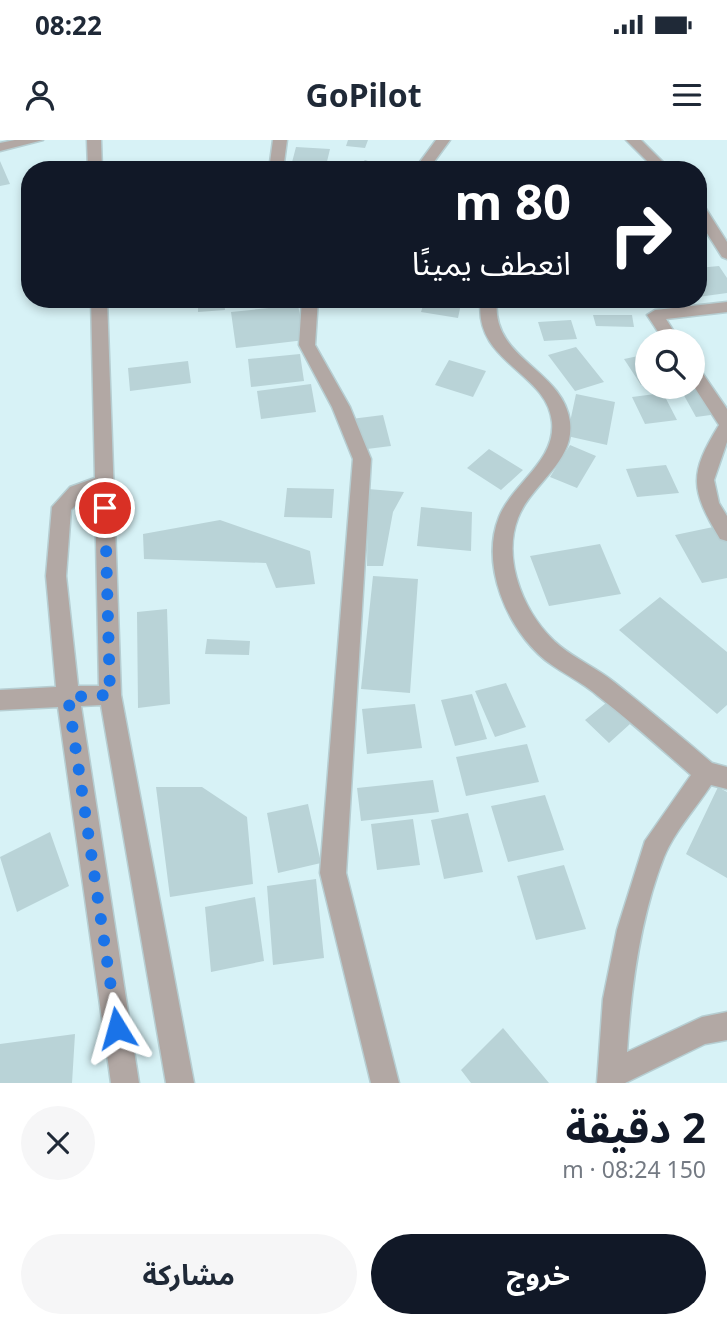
<!DOCTYPE html>
<html lang="ar">
<meta charset="utf-8">
<style>
body{margin:0;font-family:"Noto Sans","Noto Sans Arabic",sans-serif;background:#f6f6f7;color:#1f2937;direction:rtl;height:100vh;display:flex;flex-direction:column;font-size:26px;white-space:nowrap}
*{box-sizing:border-box;margin:0}
p{font-size:23px;color:#747a83}
.icon{flex:none;width:38px;height:38px;fill:none;stroke:currentColor;stroke-width:2;stroke-linecap:round;stroke-linejoin:round}
.map{position:relative;height:943px;overflow:hidden;direction:ltr}
.panel{display:flex;flex-direction:column;background:#fff;flex:1}
.panel>*{flex:none}
.banner{position:absolute;left:21px;top:21px;width:686px;height:147px;border-radius:28px;box-shadow:0 4px 10px #0003;direction:rtl;background:#111827;color:#fff;overflow:hidden}
.fabs{position:absolute;left:635px;top:189px;display:grid;gap:14px}
.fabs a{display:grid;place-items:center;width:70px;height:70px;border-radius:50%;background:#fff;box-shadow:0 4px 10px #0003;font-size:35px}
.pin{position:absolute;display:grid;place-items:center;width:60px;height:60px;color:#fff;margin:-30px;border:4px solid #fff;border-radius:50%;box-shadow:0 2px 7px #0007}
.me{position:absolute;width:77px;margin:-38px;rotate:352deg;stroke-linejoin:round;filter:drop-shadow(0 0 5px #0008)}
.turn{display:flex;align-items:center;gap:24px;height:147px;padding:0 21px;font-size:32px}
.turn .icon{width:91px;height:91px;stroke-width:2.5}
.turn b{display:block;font-size:49px;line-height:60px}
.round{display:grid;place-items:center;flex:none;width:74px;height:74px;border-radius:37px;background:#f6f6f7}
.head{display:flex;align-items:center;justify-content:space-between;height:119px;padding:0 21px}
h1{font-size:42px;font-weight:700;line-height:52px;color:#111827}
.button{display:flex;gap:14px;margin-top:auto;padding:14px 21px}
.button a{flex:1;height:80px;border-radius:42px;background:#111827;color:#fff;font-size:28px;font-weight:700;line-height:80px;text-align:center}
.button a+a{background:#f6f6f7;color:#1f2937}
.status{display:flex;justify-content:space-between;align-items:center;height:49px;padding:0 35px;background:#fff;direction:ltr}
.status svg{height:19px;fill:currentColor}
header{display:flex;justify-content:space-between;align-items:center;height:91px;padding:0 21px;background:#fff;font-size:32px;font-weight:700}
.map>svg:first-child{display:block}
.building{fill:#b9d3d7}
.lines{fill:none;stroke-linecap:round;stroke-linejoin:round}
.street-casing{stroke:#b6ced2;stroke-width:3}
.street{fill:#b2a8a4;fill-rule:evenodd}
.route{stroke:#1a73e8;stroke-width:12;stroke-dasharray:0 21.6}
</style>
<div class="status"><b>08:22</b><svg viewBox="0 0 49 12"><path d="M0 12V9h3v3zM5 12V6h3v6zM10 12V3h3v9zM15 12V0h3v12zM26 1h20v11H26zM47 4h2v5h-2z"/></svg></div>
<header><svg class="icon" aria-label="menu" viewBox="0 0 24 24"><path d="M4 6h16M4 12h16M4 18h16"/></svg>GoPilot<svg class="icon" aria-label="person" viewBox="0 0 24 24"><circle cx="12" cy="8" r="4"/><path d="M4 21q1-7 8-7t8 7"/></svg></header>
<div class="map">
<svg width="727" height="943" viewBox="0 0 727 943">
<rect width="100%" height="100%" fill="#d7f2f6"/>
<path class="building" d="M348,0H368L365,8L346,6Z
M296,7L330,9L325,30H290Z
M365,20L391,29V30H354Z
M0,21L10,44L0,46Z
M719,126L727,138V153L698,157V128Z
M198,159H224L225,170L198,172Z
M425,159H462L458,178L421,172Z
M298,165L305,200L236,208L231,172Z
M593,175H632L634,187L596,186Z
M571,180L577,199L544,201L538,182Z
M576,207L604,242L575,251L548,215Z
M300,214L304,241L251,247L248,219Z
M648,214V244L641,245L624,219Z
M449,220L486,231L473,257L435,245Z
M188,221L191,243L130,251L128,228Z
M311,244L316,272L261,279L257,251Z
M703,247L718,274L696,277L681,250Z
M663,253L677,280L645,284L632,257Z
M576,254L615,262L607,305L567,296Z
M383,275L391,306L359,310L351,279Z
M570,305L596,316L577,348L550,337Z
M489,309L523,330L501,350L467,328Z
M666,325L679,353L637,357L626,329Z
M287,348L334,349L332,378L284,377Z
M368,349L404,352L393,372L383,426H367Z
M421,367L472,372L471,411L417,406Z
M220,380L310,411L315,444L276,448L266,423L144,419L143,394Z
M718,386L727,401V438L702,443L675,395Z
M600,404L621,454L549,466L530,416Z
M373,436L418,439L410,553L361,549Z
M660,457L727,512V565L717,574L619,490Z
M167,469L170,564L138,568L137,472Z
M207,499L250,501L249,515L205,514Z
M506,543L526,587L495,597L475,551Z
M472,554L487,599L455,606L441,560Z
M606,563L630,584L609,603L585,580Z
M415,564L422,608L367,614L362,569Z
M527,604L539,642L466,656L456,617Z
M433,640L439,672L361,681L357,648Z
M156,647H202L247,677L253,744L170,757Z
M718,647L727,652V738L686,714Z
M545,655L564,710L508,722L491,666Z
M308,664L321,723L278,733L267,673Z
M468,673L483,732L444,739L431,680Z
M413,679L420,725L377,730L371,684Z
M50,692L69,746L17,772L0,717Z
M564,725L586,789L536,800L517,736Z
M316,739L324,818L273,825L267,746Z
M255,757L264,821L211,832L205,767Z
M503,888L549,943H471L461,930Z
M75,894L72,943H0V904Z"/>
<g class="lines">
<g class="street-casing">
<path id="street" d="M15,0H43L0,11V3Z
M87,0H101L102,30H88Z
M273,0H287L283,30H269Z
M436,0H450L428,30H414Z
M626,0H641L671,30H656Z
M698,63L703,64L727,102V119L722,117L698,79Z
M91,159H107L121,555L194,943H166L101,565L81,566L139,943H111L58,567L0,570V550L56,547L46,436L52,367L70,347L95,338ZM95,353L99,546H78L66,436L71,370L84,357Z
M302,159H318L315,205L350,267L371,319L346,733L399,943H371L320,733L353,319L332,267L299,205Z
M481,159H497C490,220 563,228 570,282C575,322 531,344 518,378C501,422 526,478 560,506C577,520 597,528 614,542C647,568 680,596 712,623L727,627V649L711,645C696,668 674,692 664,717C640,778 631,847 627,912L702,877L727,872V900L705,904L625,943H597L603,859L617,790L645,701L691,635C660,608 630,581 598,556C582,542 562,533 545,520C507,489 480,425 499,377C512,344 556,321 552,282C547,231 472,223 481,159Z
M727,162V172L666,179L680,201H664L647,175L655,170Z
M693,226L699,228L727,269V302L714,340L719,363L727,376V401L720,399C690,349 689,334 719,285L693,245Z"/>
</g>
<use href="#street" class="street"/>
</g>
<g class="lines">
<path class="route" d="M105,368L110,555L68,557L117,888"/>
</g>
</svg>
<div class="fabs">
<a><svg class="icon" aria-label="search" viewBox="0 0 24 24"><circle cx="10" cy="10" r="6"/><path d="M15 15l6 6"/></svg></a>
</div>
<div class="pin" style="left:105px;top:368px;background:#d93025"><svg class="icon" aria-label="arrive" viewBox="0 0 24 24"><path d="M6 21V4h12l-3 4 3 4H6"/></svg></div>
<svg class="me" style="left:117px;top:888px" viewBox="-20 -20 40 40"><path d="M0-17L14 15 0 8-14 15z" fill="#1a73e8" stroke="#fff" stroke-width="4"/></svg>
<div class="banner">
<div class="turn"><svg class="icon" aria-label="right" viewBox="0 0 24 24"><path d="M7 20v-9h11M14 6l5 5-5 5"/></svg><div><b>80 m</b>انعطف يمينًا</div></div>
</div>
</div>
<section class="panel">
<div class="head"><div><h1>2 دقيقة</h1><p>150 m · 08:24</p></div><a class="round"><svg class="icon" aria-label="close" viewBox="0 0 24 24"><path d="M6 6l12 12M18 6L6 18"/></svg></a></div>
<div class="button"><a>خروج</a><a>مشاركة</a></div>
</section>
